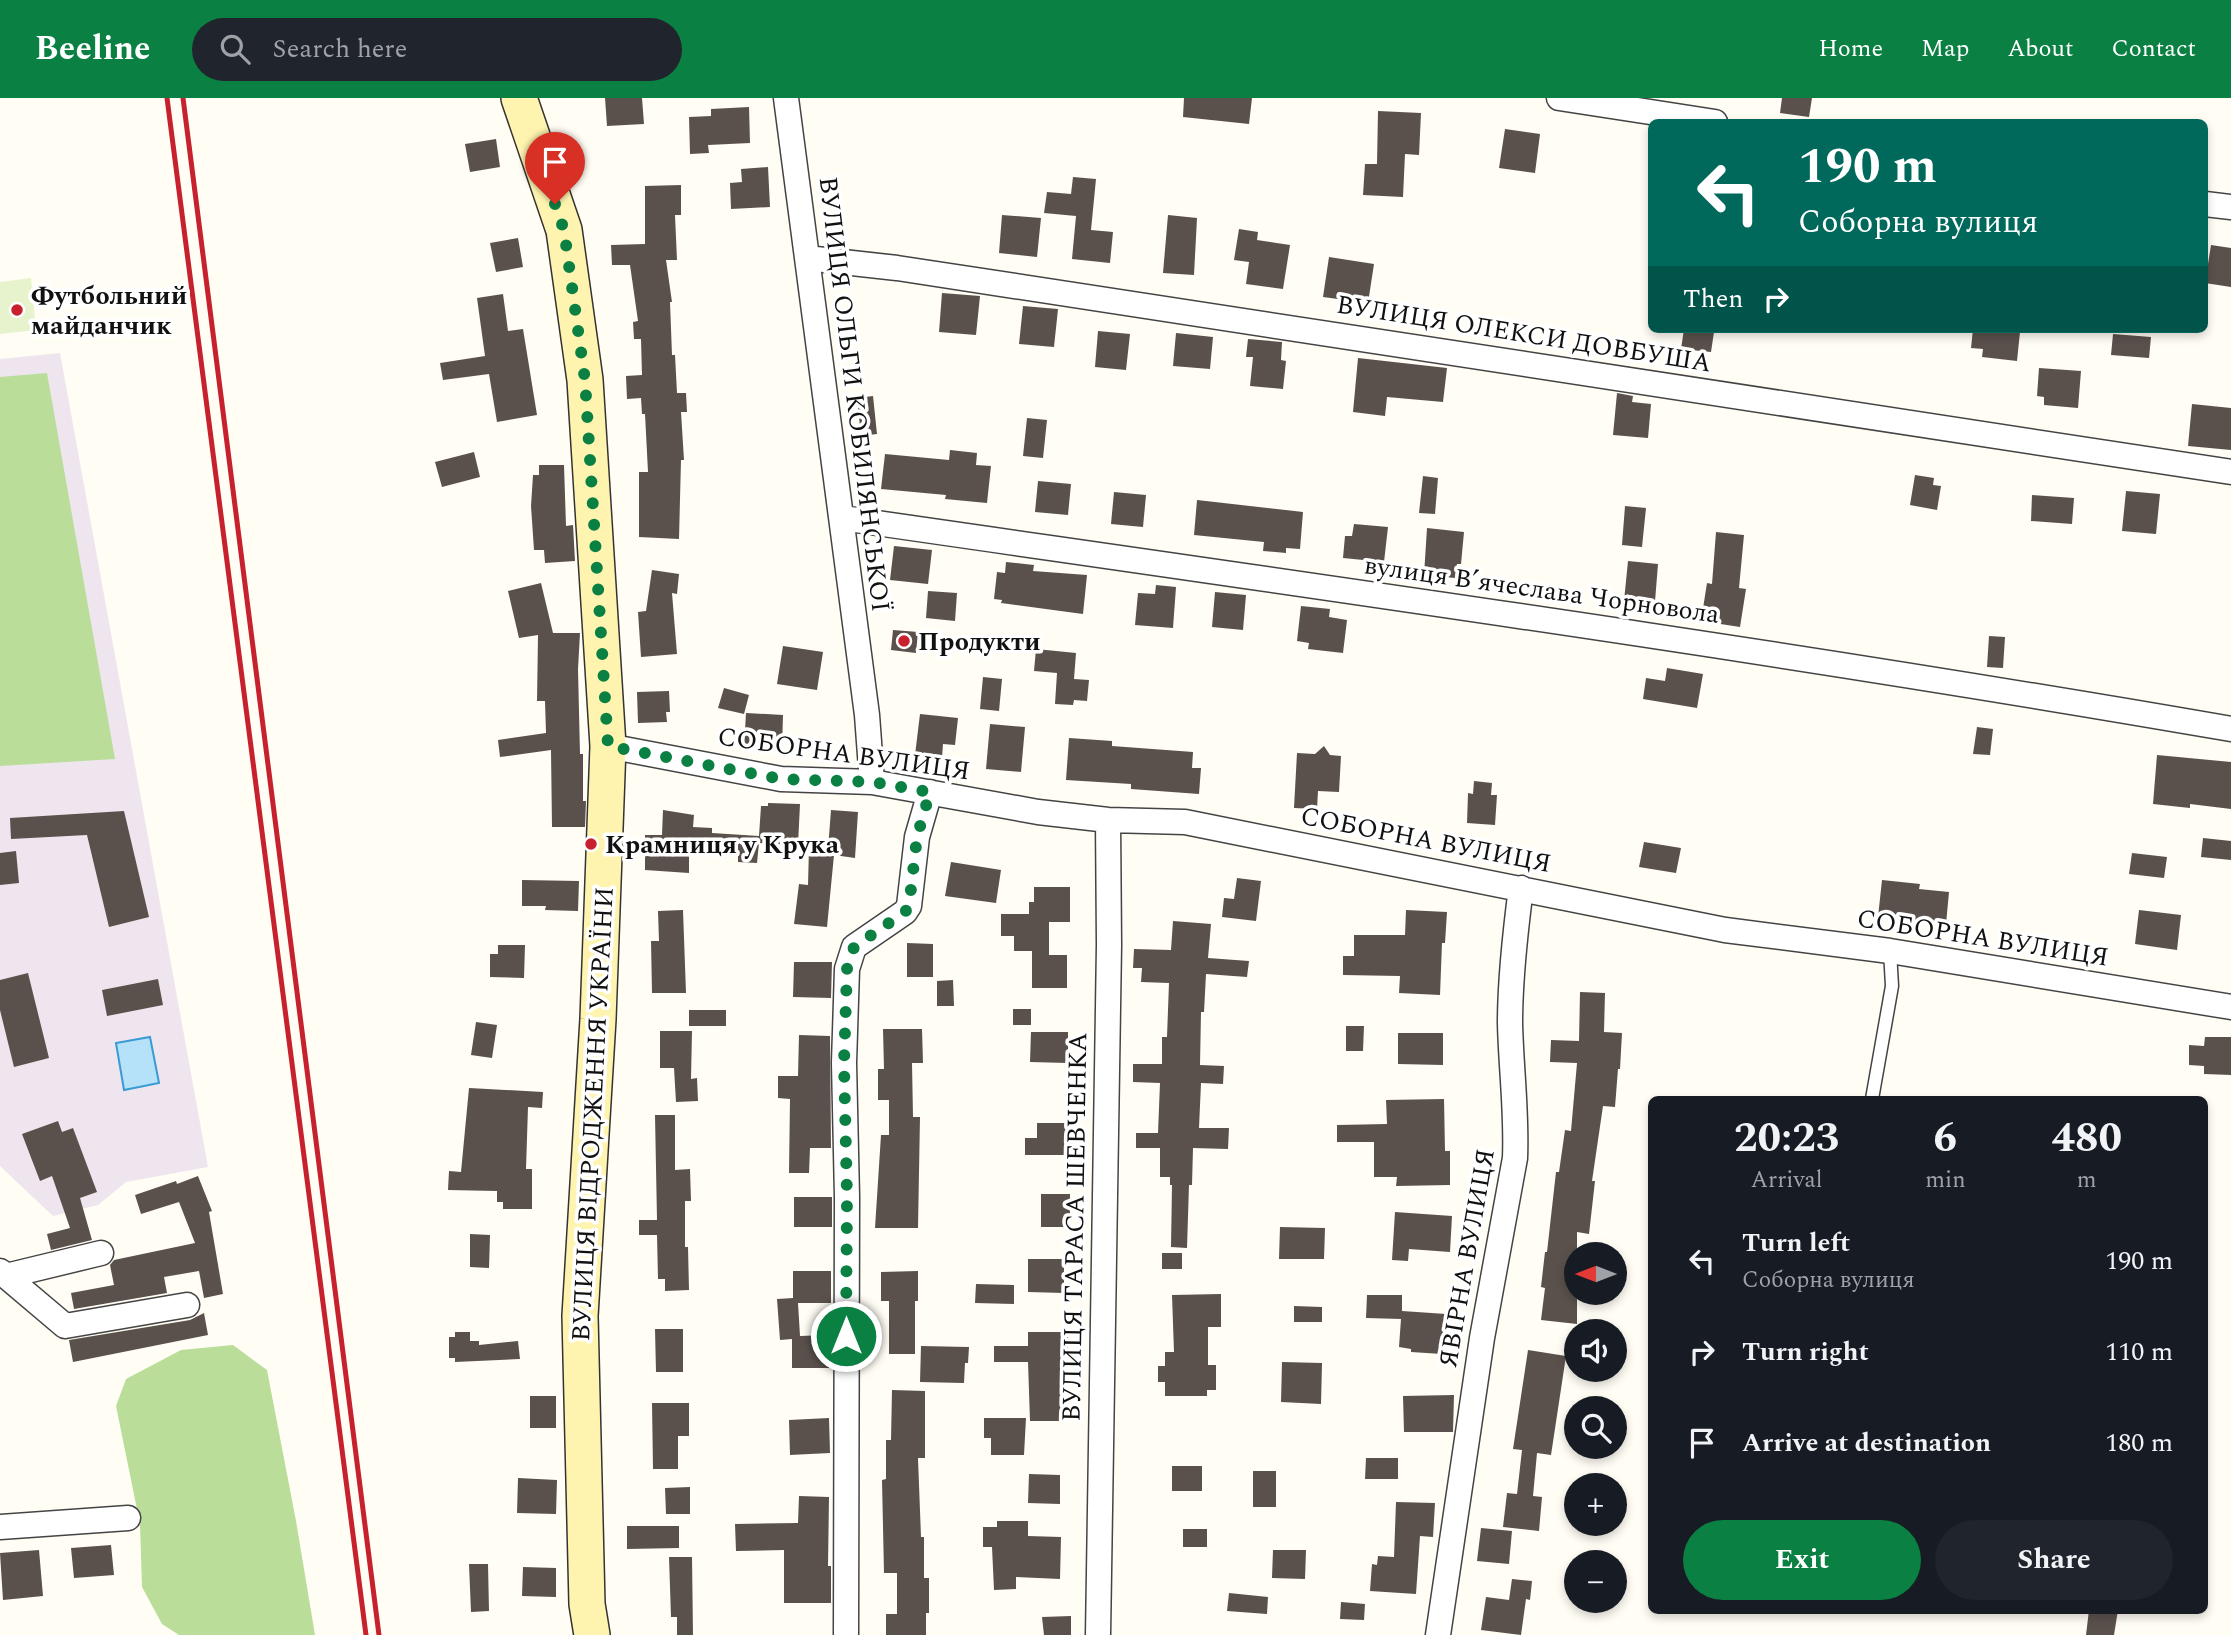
<!DOCTYPE html>
<meta charset="utf-8">
<style>
body{margin:0;font-family:Spectral,serif;background:#20242c;color:#f1f3f6;height:100vh;display:flex;flex-direction:column;font-size:26px;white-space:nowrap}
*{box-sizing:border-box;margin:0}
p{font-size:23px;color:#9ea1a6}
.icon{flex:none;width:38px;height:38px;fill:none;stroke:currentColor;stroke-width:2;stroke-linecap:round;stroke-linejoin:round}
.map{position:relative;flex:1;overflow:hidden}
.panel{position:absolute;left:1648px;top:998px;width:560px;height:518px;display:flex;flex-direction:column;background:#171b24;border-radius:10px;box-shadow:0 4px 10px #0003}
.panel>*{flex:none}
.banner{position:absolute;left:1648px;top:21px;width:560px;height:214px;border-radius:10px;box-shadow:0 4px 10px #0003;background:#00695c;color:#fff;overflow:hidden}
.needle{width:46px;rotate:270deg}
.tools{position:absolute;left:1564px;top:1144px;display:grid;gap:14px}
.tools a{display:grid;place-items:center;width:63px;height:63px;border-radius:50%;background:#171b24;box-shadow:0 4px 10px #0003;font-size:35px}
.pin{position:absolute;display:grid;place-items:center;width:60px;height:60px;color:#fff;margin:-72px -30px;border-radius:50% 50% 50% 0;rotate:-45deg;box-shadow:0 0 7px #0007}
.pin .icon{rotate:45deg}
.me{position:absolute;width:77px;margin:-38px;rotate:0deg;stroke-linejoin:round;filter:drop-shadow(0 0 5px #0008)}
.turn{display:flex;align-items:center;gap:24px;height:147px;padding:0 35px;font-size:32px}
.turn .icon{width:91px;height:91px;stroke-width:2.5}
.turn b{display:block;font-size:49px;line-height:60px}
.then{display:flex;align-items:center;height:66px;padding:0 35px;background:#0003;gap:14px;font-size:26px}
.eta{display:flex;justify-content:space-evenly;align-items:center;height:119px;text-align:center}
.eta b{font-size:42px;font-weight:700;line-height:49px}
.action{display:flex;gap:14px;margin-top:auto;padding:14px 35px}
.action a{flex:1;height:80px;border-radius:42px;background:#0b8043;color:#fff;font-size:28px;font-weight:700;line-height:80px;text-align:center}
.action a+a{background:#20242c;color:#f1f3f6}
ul{padding:0;list-style:none}
li{display:flex;align-items:center;gap:21px;height:91px;padding:0 35px}
li div{flex:1}
li b{display:block;font-size:26px}
li em{font-style:normal}
header{display:flex;align-items:center;gap:42px;box-sizing:border-box;height:98px;padding:0 35px;background:#0b8043;color:#fff}
header strong{font-size:33px}
nav{display:flex;gap:38px;margin-inline-start:auto;font-size:24px}
.search{width:490px;height:63px;background:#20242c;display:flex;align-items:center;gap:18px;box-sizing:border-box;padding:0 24px;border-radius:38px;color:#9ea1a6;font-size:26px}
.map>svg:first-child{display:block}
.industrial{fill:#eee5ef}
.forest{fill:#bade9a}
.pitch{fill:#e7f3cd}
.water{fill:#b6e2f9;stroke:#3a9bd3;stroke-width:2}
.building{fill:#5a514c}
.lines{fill:none;stroke-linecap:round;stroke-linejoin:round}
.lane-casing{stroke:#444;stroke-width:15}
.street-casing{stroke:#444;stroke-width:27}
.secondary-casing{stroke:#333;stroke-width:38}
.lane{stroke:#fff;stroke-width:12}
.street{stroke:#fff;stroke-width:24}
.secondary{stroke:#fff4af;stroke-width:35}
.rail{stroke:#c8212e;stroke-width:5}
.route{stroke:#0b8043;stroke-width:12;stroke-dasharray:0 21.6}
.poi-dot{fill:#c8212e;stroke:#fff;stroke-width:2.5}
.labels{text-anchor:middle;stroke-width:7;stroke-linejoin:round;paint-order:stroke}
.poi-label{font-size:26px;font-weight:bold;fill:#111;stroke:#fff;text-anchor:start}
.street-label{font-size:26px;fill:#111;stroke:#fff}
</style>
<header>
<strong>Beeline</strong>
<div class="search"><svg class="icon" aria-label="search" viewBox="0 0 24 24"><circle cx="10" cy="10" r="6"/><path d="M15 15l6 6"/></svg>Search here</div>
<nav><a>Home</a><a>Map</a><a>About</a><a>Contact</a></nav>
</header>
<div class="map">
<svg width="2231" height="1537" viewBox="0 0 2231 1537">
<rect width="100%" height="100%" fill="#fffdf4"/>
<path class="industrial" d="M60,255L208,1069L126,1084L98,1107L53,1118L0,1068V261Z"/>
<path class="forest" d="M47,275L115,661L0,668V279Z
M233,1247L267,1272L296,1423L315,1537H179L162,1526L142,1489L140,1426L116,1308L126,1281L181,1252Z"/>
<path class="pitch" d="M31,180L36,232L0,236V184Z"/>
<path class="water" d="M150,939L159,985L124,992L116,945Z"/>
<path class="building" d="M605,0H642L644,26L607,28Z
M1184,0H1252L1249,26L1183,19Z
M1782,0H1812L1809,19L1780,15Z
M749,9L750,45L708,47L709,55L690,56L689,19L711,18V11Z
M1378,13L1421,15L1419,57L1405,56L1403,99L1363,97L1365,66H1377Z
M1505,31L1540,36L1535,75L1499,70Z
M496,41L500,69L470,74L465,46Z
M768,69L770,109L731,111L730,85L742,84L741,71Z
M1073,79L1096,81L1091,132L1113,134L1110,165L1072,161L1076,118L1044,115L1047,94L1071,96Z
M681,87V117H675L677,162H666L672,204H670L672,257H675L677,295H686L687,314H681L684,362H681L679,441L639,439V374H648L645,316H642L641,300L627,301L626,278L642,277L641,241H634L633,224L638,223L630,167H612L611,147L645,146V88Z
M1002,117L1041,120L1037,159L999,155Z
M1168,117L1197,120L1194,177L1163,175Z
M1239,131L1258,134L1257,142L1290,147L1283,191L1246,186L1249,164L1234,162Z
M518,140L523,169L496,174L490,145Z
M2211,147L2231,150V189L2205,185Z
M1329,159L1374,166L1368,205L1323,199Z
M942,195L980,198L976,237L939,234Z
M503,196L508,233L523,231L537,317L497,324L489,276L443,282L440,265L485,258L477,200Z
M1023,208L1058,211L1054,249L1019,246Z
M1684,231H1705L1714,234L1711,254L1681,251Z
M1973,231L2020,234L2017,263L1982,259L1983,251L1971,250Z
M1098,233L1130,236L1126,272L1095,269Z
M1176,235L1213,239L1210,271L1173,268Z
M2113,236L2151,239L2149,260L2111,257Z
M1248,241L1282,244L1281,262L1286,263L1283,291L1250,288L1253,259H1246Z
M1358,260L1447,270L1443,304L1387,299L1385,318L1353,314Z
M2039,270L2081,273L2078,310L2044,307V299L2037,298Z
M1617,295L1633,298L1632,304L1651,306L1648,340L1613,337Z
M873,298L877,336L861,338L857,300Z
M2192,306L2231,310V352L2188,348Z
M1027,320L1047,322L1043,360L1023,358Z
M950,352L977,355L976,367L991,368L987,405L945,401L946,397L881,391L885,356L949,362Z
M474,354L480,379L442,389L435,364Z
M539,367H564L566,428L573,427L575,463L545,465L544,452H534L531,408L533,377H539Z
M1915,377L1934,380L1933,387L1941,388L1937,412L1910,407Z
M1423,378L1438,380L1435,416L1419,415Z
M1038,383L1071,386L1068,417L1035,414Z
M2126,393L2160,396L2156,436L2122,433Z
M1114,394L1146,397L1143,429L1111,426Z
M2032,397L2074,400L2072,426L2031,423Z
M1197,402L1303,414L1300,451L1286,450V455L1263,453L1264,444L1194,437Z
M1625,408L1646,410L1642,449L1622,447Z
M1354,426L1388,429L1384,464L1343,460L1345,438H1352Z
M1427,430L1464,434L1461,466H1457L1455,480L1424,477Z
M1716,434L1744,437L1739,490L1746,491L1740,529L1701,523L1707,485L1712,486Z
M894,448L932,452L928,486L890,482Z
M1628,463L1658,466L1654,516L1623,513Z
M1006,464L1034,467L1033,473L1087,477L1083,516L1001,505L1002,502L994,501L997,474L1005,475Z
M652,472L679,476L677,496L672,495L677,556L641,559L638,514L646,513Z
M541,485L553,535H580L578,571L580,656H583V703H586L585,729H552L551,652L500,659L498,642L546,635L545,603H537L538,537L519,540L508,493Z
M1156,487L1176,489L1173,530L1135,527L1138,495L1155,496Z
M928,493L957,495L955,523L926,520Z
M1215,494L1246,497L1243,532L1212,529Z
M1301,508L1330,511L1329,519L1347,522L1343,555L1308,551L1309,545L1297,543Z
M893,532L918,534L916,555L891,552Z
M1989,538L2005,539L2003,570L1987,569Z
M783,548L823,554L817,592L777,586Z
M1036,551L1076,555L1074,581L1089,582L1087,603L1074,602L1073,607L1055,606L1057,575L1034,573Z
M1667,570L1703,576L1697,610L1643,601L1646,580L1665,583Z
M983,579L1002,581L999,613L980,611Z
M724,590L749,597L744,616L718,610Z
M669,593L670,614H666L667,624L638,625L637,594Z
M746,615L783,617L782,651L744,649Z
M920,616L958,620L955,647L943,646L942,660L915,657Z
M990,626L1025,629L1021,674L986,671Z
M1977,629L1993,631L1990,657L1973,656Z
M1069,640L1112,643V648L1193,654L1192,670H1201L1199,696L1131,691V686L1066,682Z
M1324,648L1330,657L1341,658L1339,694L1318,693L1317,711L1294,710L1297,655L1315,656Z
M2157,657L2231,664V711L2190,706V710L2153,706Z
M1474,683L1492,685L1491,697H1497L1495,727L1467,725L1468,695L1473,696Z
M768,705L800,706L798,747L759,745L757,765L738,764V756L689,753V775L645,772V737H662L663,712L694,717L693,729L712,730V735L759,738L761,708H768Z
M831,712L858,714L855,760L834,757L827,829L794,826L799,786L808,787L809,750L828,751Z
M124,713L149,819L109,829L87,737L11,741L10,720Z
M2203,740L2231,743V762L2201,759Z
M1644,744L1681,750L1676,775L1639,769Z
M16,753L19,785L0,787V755Z
M2132,755L2167,759L2164,780L2129,776Z
M951,764L1001,772L996,805L945,798Z
M1237,780L1261,783L1256,823L1222,819L1224,800L1234,801Z
M522,782L579,783L578,813L545,812L546,808H522Z
M1882,782L1920,786L1919,791L1949,794L1945,837L1928,835L1929,824L1878,819Z
M1034,789H1070V824H1049V857H1067V890H1032V853H1014V838H1001V816H1029V804H1034Z
M683,812L686,895H652L651,843H659L658,813Z
M1406,812L1447,814L1445,845H1442L1440,897L1399,895L1400,878L1343,877V858H1354V837H1405Z
M2139,812L2181,817L2177,852L2135,846Z
M1173,823L1211,826L1208,860L1249,863L1247,879L1206,876L1204,914H1201L1200,967L1224,968L1223,986L1201,985L1199,1030H1229L1228,1051L1193,1050L1192,1087H1189L1187,1150L1171,1149L1172,1087H1170V1079H1160V1050H1136V1035H1158L1160,985L1133,984V966H1162V939H1167L1169,885L1141,884L1142,870H1133L1134,851L1171,852Z
M907,845L933,846V879H907Z
M498,847H525L524,880L490,879V856H498Z
M794,864H832L831,900L793,899Z
M28,875L49,960L14,969L0,912V882Z
M158,881L163,907L107,918L102,892Z
M953,882L954,908H937V883Z
M1580,894L1605,895L1604,934L1622,935L1620,971H1618L1615,1009L1603,1008L1592,1083H1595L1589,1136L1577,1134V1226L1541,1222L1545,1190L1541,1189L1545,1154H1547L1556,1074H1559L1565,1032L1571,1033L1577,965L1550,964L1551,942L1579,943Z
M1013,911H1031V927H1013Z
M689,912H726V928H689Z
M476,924L497,927L492,960L471,957Z
M1346,928H1364L1363,953H1346Z
M883,931H922L923,965H912L913,1019H920L918,1130H875L881,1037H889V1002H878V971H884Z
M660,933H692L691,981L697,980L698,1003L676,1004L674,970H660Z
M1031,934H1068V965L1030,964Z
M1398,935H1443V967L1398,966Z
M799,937L830,938L831,1050H810L809,1075H789L790,1001L778,1000V978H798Z
M2205,939H2231V977L2204,976V968L2189,967V947L2204,948Z
M469,990L543,994L542,1010L528,1009L526,1071H532V1111H503V1104H497V1093L448,1092L449,1073L461,1074Z
M1444,1001L1445,1053H1450V1087L1396,1088L1397,1079H1374V1044H1337V1027L1387,1026L1386,1002Z
M655,1017H675V1072L690,1071L691,1103H685V1149H688L689,1192L665,1193V1181H658L657,1137H639V1122H657Z
M58,1023L62,1034L73,1030L97,1094L80,1100L92,1142L51,1152L47,1136L70,1130L52,1078L40,1083L22,1036Z
M1037,1025H1071V1057H1025V1040H1037Z
M198,1078L212,1113L209,1114L223,1196L204,1200L199,1173L164,1179L167,1195L74,1211L71,1195L114,1187L110,1167L114,1162L195,1145L179,1104L141,1116L135,1097L176,1083L177,1086Z
M1041,1096H1070V1129H1041Z
M794,1099H832V1129H794Z
M1395,1114L1452,1118L1450,1154L1409,1151L1408,1163L1392,1162Z
M1280,1129L1325,1130L1324,1161H1279Z
M470,1136L490,1137L489,1170L470,1169Z
M1162,1155H1182V1171H1162Z
M1028,1161H1064V1195L1028,1194Z
M793,1173H831V1205H798L800,1238L829,1237V1270H792V1241L780,1242L777,1201L793,1200Z
M918,1173V1203H915V1256H889V1203H881V1174Z
M976,1186L1014,1187V1206L975,1205Z
M1221,1196V1229H1208V1267H1216V1292H1207V1298H1165V1284H1158V1268H1165V1254H1174L1172,1197Z
M1367,1197H1402V1213L1446,1216L1442,1256L1411,1254V1251L1399,1249L1401,1221L1366,1220Z
M1294,1208L1322,1209V1224H1294Z
M204,1215L208,1237L73,1264L69,1242L190,1222Z
M655,1231H683V1274H656Z
M455,1234H470V1243H479V1247L518,1243L520,1261L455,1264V1260H449V1239H455Z
M1028,1234H1068V1261H1064V1323H1030L1028,1264H994V1248H1028Z
M921,1248L969,1249L968,1265H965L964,1285L920,1284Z
M1528,1252L1566,1258L1551,1357L1537,1355L1533,1398L1542,1399L1539,1433L1503,1429L1507,1395L1517,1396L1522,1352L1513,1351Z
M1282,1264L1322,1265L1321,1306L1281,1304Z
M892,1292L925,1293V1360H918L921,1439H924V1480H929V1515H926V1537H886V1516H897V1475H884L882,1382L886,1381V1342H891Z
M1454,1297L1453,1334H1404L1403,1298Z
M530,1298H556V1330H530Z
M652,1305H689V1338H678V1371H653Z
M829,1320L830,1355L790,1357L789,1322Z
M984,1320H1026L1024,1357H991V1340H984Z
M1366,1360H1398V1381H1365Z
M1172,1368H1202V1393H1172Z
M1253,1373H1276V1409H1253Z
M1029,1376L1060,1377V1406L1028,1405Z
M518,1380L557,1382L556,1416L517,1415Z
M690,1389V1416H666L665,1390Z
M799,1398L829,1399L828,1468H831V1505H784V1452L736,1453L735,1426L798,1425Z
M1396,1404L1435,1405L1433,1439L1420,1438L1416,1496L1370,1493L1372,1466L1377,1467L1378,1458L1394,1459Z
M997,1423H1028V1438L1061,1439L1060,1481L1016,1479V1491L994,1492L992,1449H983V1429H997Z
M627,1428H679V1450L627,1451Z
M1481,1430L1512,1433L1509,1466L1477,1463Z
M1183,1431H1207V1449H1183Z
M111,1447L114,1477L74,1480L71,1450Z
M39,1452L43,1498L3,1502L0,1455Z
M1273,1452H1306L1305,1481L1272,1480Z
M669,1459H692L693,1537H677V1519H671Z
M469,1466H488L489,1513L471,1514Z
M523,1469L556,1470V1499L522,1498Z
M1512,1481L1532,1483L1530,1502L1526,1501L1521,1537L1481,1532L1486,1499L1509,1502Z
M1229,1495L1268,1499L1267,1516L1227,1513Z
M1341,1504L1365,1506L1364,1522L1340,1521Z
M2089,1512H2118L2114,1537H2086Z
M1071,1518V1537H1044L1042,1519Z"/>
<g class="lines">
<g class="lane-casing">
<path id="lane" d="M1872,1001L1892,888L1890,853"/>
</g>
<g class="street-casing">
<path id="street" d="M786,0L867,617L872,684
M1559,0L1715,24
M2205,106L2231,109
M807,160L897,170L2231,374
M842,420C1306,487 1769,551 2231,631
M608,648L781,681L872,684L1038,714L1108,722L1185,724L1725,832L1890,853L2231,909
M0,1173L65,1228L187,1207
M6,1178L101,1155
M0,1429L128,1420
M846,1537L847,1099L844,965L847,871L854,849L905,814L909,808L917,739L930,694
M1098,1537L1109,847L1108,722
M1438,1537L1482,1240L1515,1060C1517,1015 1511,970 1510,925C1510,879 1515,836 1521,790"/>
</g>
<g class="secondary-casing">
<path id="secondary" d="M519,0L564,132L585,282L608,648L598,921L580,1218L587,1506L592,1537"/>
</g>
<use href="#lane" class="lane"/>
<use href="#street" class="street"/>
<use href="#secondary" class="secondary"/>
<path class="rail" d="M167,0L366,1537
M183,0L379,1537"/>
</g>
<g class="lines">
<path class="route" d="M555,106L564,132L585,282L608,648L781,681L872,684L930,694L917,739L909,808L905,814L854,849L847,871L844,965L847,1099L846,1238"/>
</g>
<g class="poi-dot">
<circle cx="17" cy="212" r="7"/>
<circle cx="904" cy="543" r="7"/>
<circle cx="591" cy="746" r="7"/>
</g>
<g class="labels">
<g class="poi-label">
<text x="31" y="206">Футбольний<tspan x="31" dy="30">майданчик</tspan></text>
<text x="918" y="552">Продукти</text>
<text x="605" y="755">Крамниця у Крука</text>
</g>
<g class="street-label">
<text transform="translate(1524 235) rotate(9)" y="9">ВУЛИЦЯ ОЛЕКСИ ДОВБУША</text>
<text transform="translate(855 296) rotate(83)" y="9">ВУЛИЦЯ ОЛЬГИ КОБИЛЯНСЬКОЇ</text>
<text transform="translate(1542 491) rotate(8)" y="9">вулиця Вʼячеслава Чорновола</text>
<text transform="translate(844 655) rotate(8)" y="9">СОБОРНА ВУЛИЦЯ</text>
<text transform="translate(1426 741) rotate(11)" y="9">СОБОРНА ВУЛИЦЯ</text>
<text transform="translate(1983 839) rotate(9)" y="9">СОБОРНА ВУЛИЦЯ</text>
<text transform="translate(592 1016) rotate(-87)" y="9">ВУЛИЦЯ ВІДРОДЖЕННЯ УКРАЇНИ</text>
<text transform="translate(1074 1129) rotate(-89)" y="9">ВУЛИЦЯ ТАРАСА ШЕВЧЕНКА</text>
<text transform="translate(1466 1160) rotate(-80)" y="9">ЯВІРНА ВУЛИЦЯ</text>
</g>
</g>
</svg>
<div class="tools">
<a><svg class="needle" viewBox="-14 -14 28 28"><path d="M0-13l5 13h-10z" fill="#e53935"/><path d="M0 13l5-13h-10z" fill="#9ea1a6"/></svg></a>
<a><svg class="icon" aria-label="sound" viewBox="0 0 24 24"><path d="M4 9h4l5-4v14l-5-4H4zM17 9q2 3 0 6"/></svg></a>
<a><svg class="icon" aria-label="search" viewBox="0 0 24 24"><circle cx="10" cy="10" r="6"/><path d="M15 15l6 6"/></svg></a>
<a>+</a>
<a>−</a>
</div>
<div class="pin" style="left:555px;top:106px;background:#d93025"><svg class="icon" aria-label="arrive" viewBox="0 0 24 24"><path d="M6 21V4h12l-3 4 3 4H6"/></svg></div>
<svg class="me" style="left:846px;top:1238px" viewBox="-20 -20 40 40"><circle r="17" fill="#0b8043" stroke="#fff" stroke-width="3"/><path d="M0-11L8 9 0 5-8 9z" fill="#fff"/></svg>
<div class="banner">
<div class="turn"><svg class="icon" aria-label="left" viewBox="0 0 24 24"><path d="M17 20v-9H6M10 6l-5 5 5 5"/></svg><div><b>190 m</b>Соборна вулиця</div></div>
<div class="then">Then<svg class="icon" aria-label="right" viewBox="0 0 24 24"><path d="M7 20v-9h11M14 6l5 5-5 5"/></svg></div>
</div>
<section class="panel">
<div class="eta">
<div><b>20:23</b><p>Arrival</p></div>
<div><b>6</b><p>min</p></div>
<div><b>480</b><p>m</p></div>
</div>
<ul>
<li><svg class="icon" aria-label="left" viewBox="0 0 24 24"><path d="M17 20v-9H6M10 6l-5 5 5 5"/></svg><div><b>Turn left</b><p>Соборна вулиця</p></div><em>190 m</em></li>
<li><svg class="icon" aria-label="right" viewBox="0 0 24 24"><path d="M7 20v-9h11M14 6l5 5-5 5"/></svg><div><b>Turn right</b></div><em>110 m</em></li>
<li><svg class="icon" aria-label="arrive" viewBox="0 0 24 24"><path d="M6 21V4h12l-3 4 3 4H6"/></svg><div><b>Arrive at destination</b></div><em>180 m</em></li>
</ul>
<div class="action"><a>Exit</a><a>Share</a></div>
</section>
</div>
